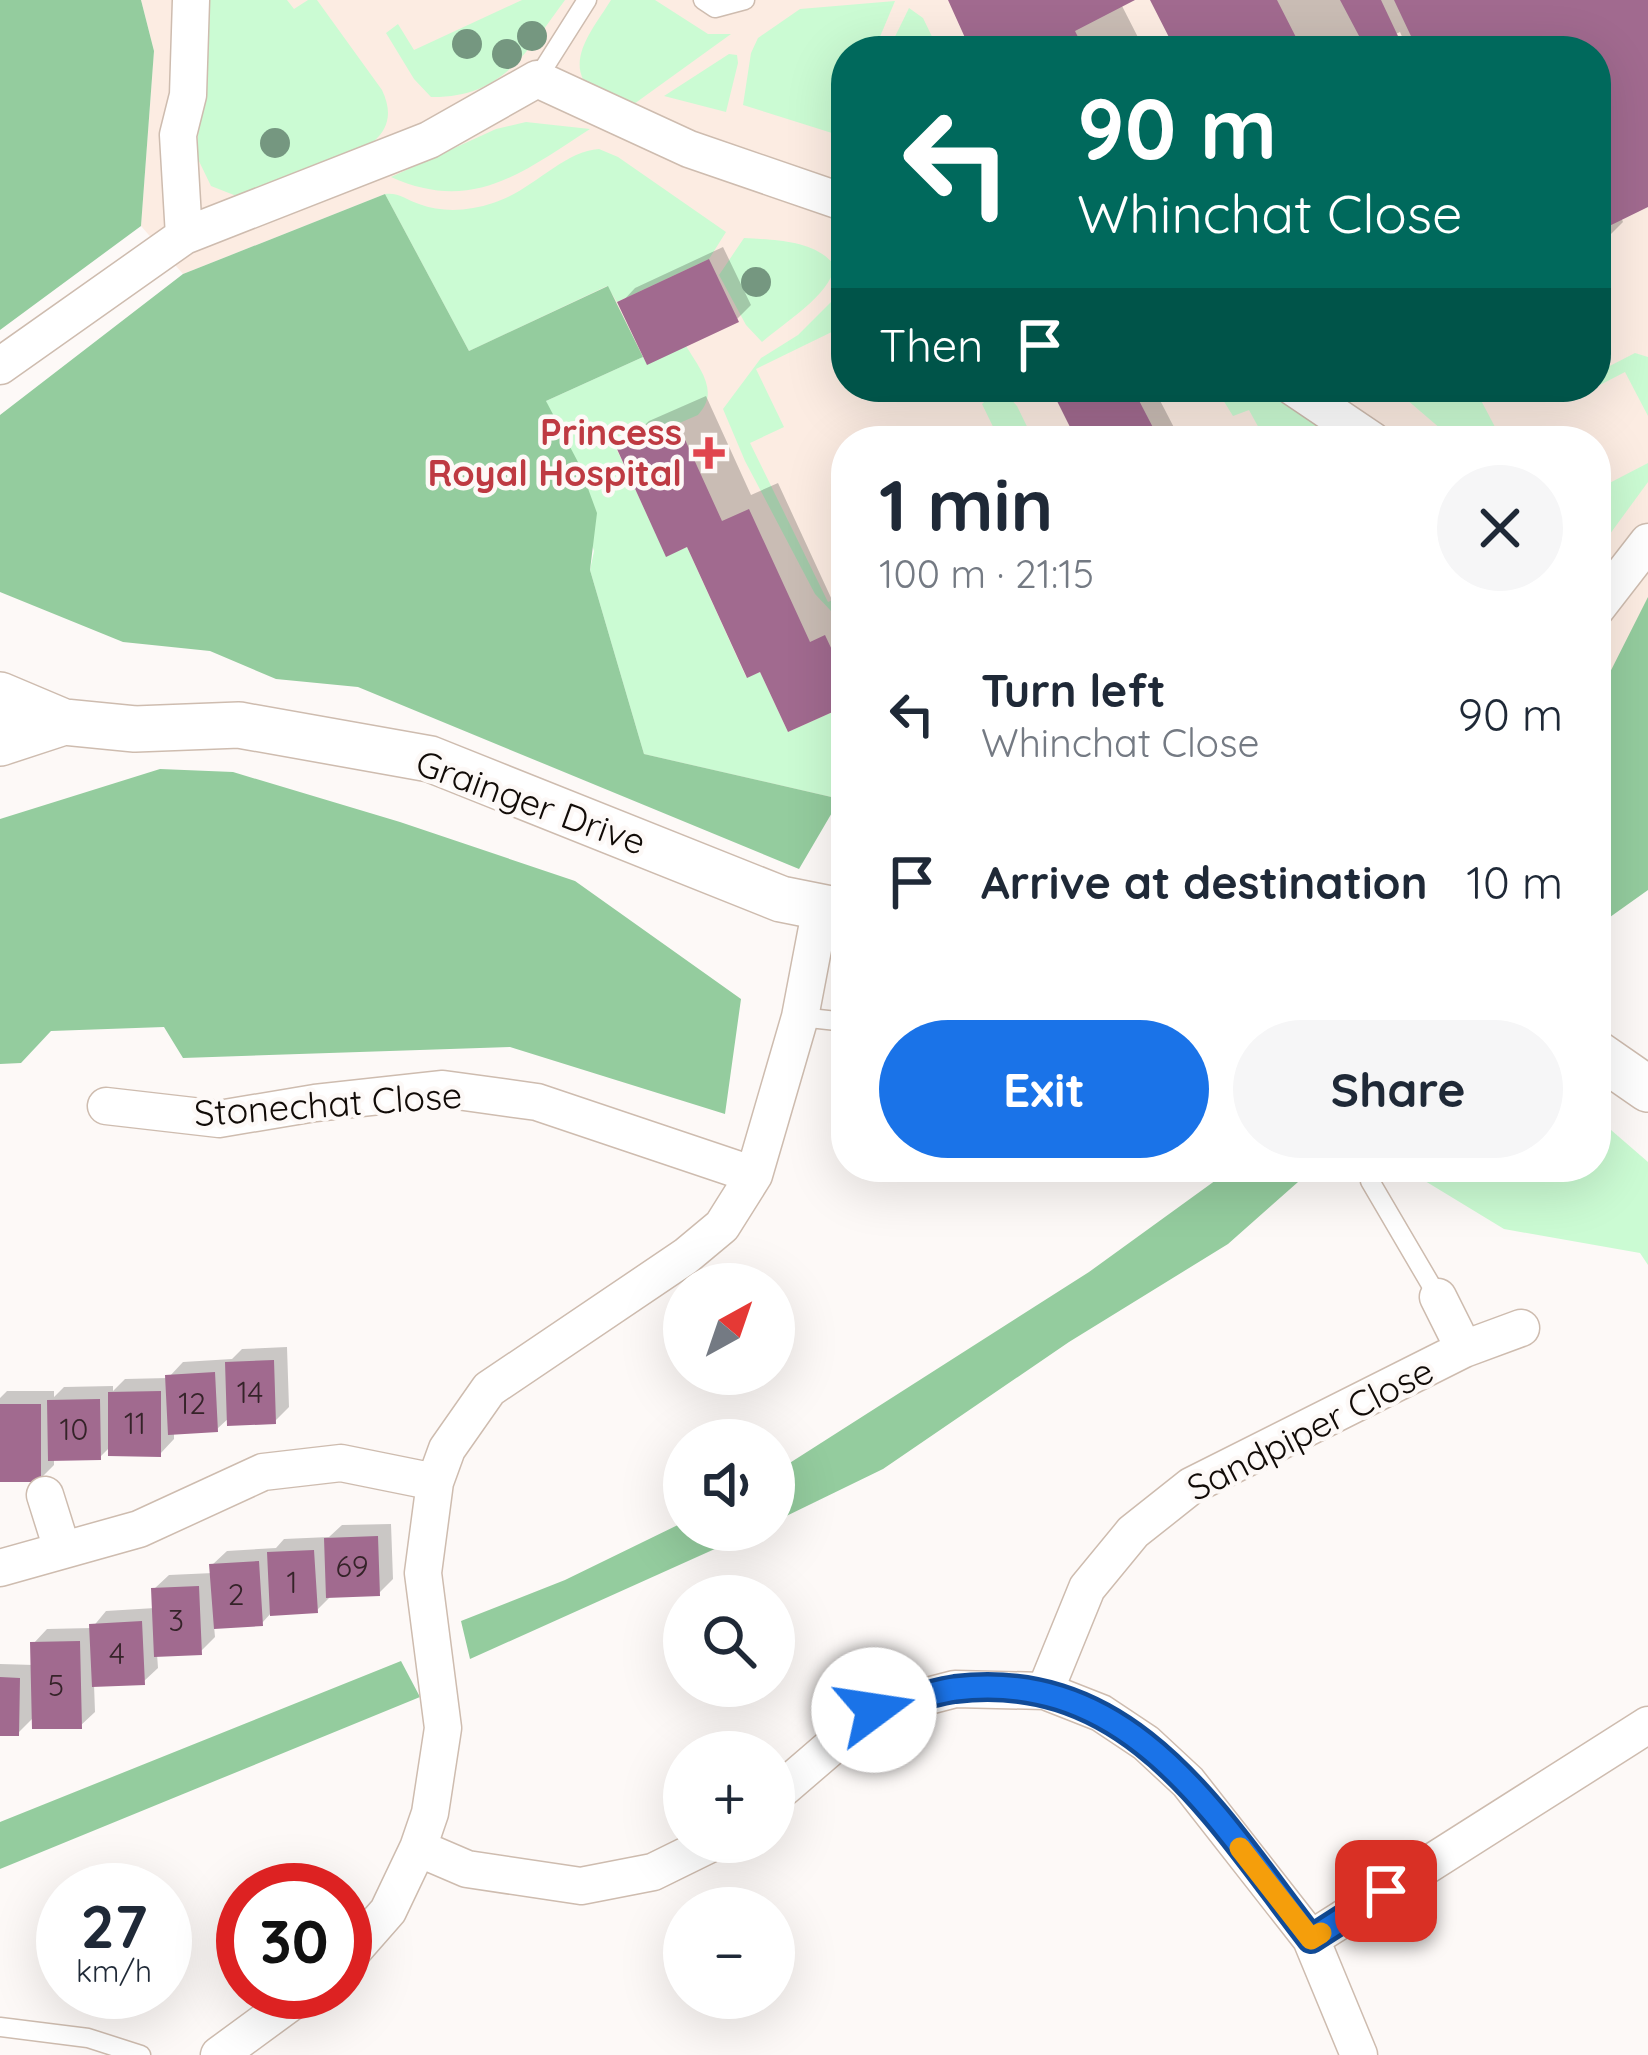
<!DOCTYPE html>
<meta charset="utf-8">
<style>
body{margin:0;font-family:Quicksand,sans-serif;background:#f6f6f7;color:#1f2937;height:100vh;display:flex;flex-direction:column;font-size:45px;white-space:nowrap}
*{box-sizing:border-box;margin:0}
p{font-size:39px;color:#747a83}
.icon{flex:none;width:66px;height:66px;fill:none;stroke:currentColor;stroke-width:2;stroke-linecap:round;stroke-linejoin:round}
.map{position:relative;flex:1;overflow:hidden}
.drawer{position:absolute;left:831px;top:426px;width:780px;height:756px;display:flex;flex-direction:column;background:#fff;border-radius:48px;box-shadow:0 12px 48px #0002}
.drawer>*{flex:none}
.guide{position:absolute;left:831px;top:36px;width:780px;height:366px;border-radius:48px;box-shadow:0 12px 48px #0002;background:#00695c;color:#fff;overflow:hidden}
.needle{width:78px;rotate:40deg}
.controls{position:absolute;left:663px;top:1263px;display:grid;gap:24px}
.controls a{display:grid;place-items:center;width:132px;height:132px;border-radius:50%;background:#fff;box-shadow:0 12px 48px #0002;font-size:60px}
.speed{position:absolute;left:36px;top:1863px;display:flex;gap:24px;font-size:60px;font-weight:700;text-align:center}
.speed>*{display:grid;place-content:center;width:156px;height:156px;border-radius:50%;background:#fff;box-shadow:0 12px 48px #0002;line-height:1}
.speed small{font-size:30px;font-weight:400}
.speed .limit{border:18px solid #d22;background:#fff;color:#111}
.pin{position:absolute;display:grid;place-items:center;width:102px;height:102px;color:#fff;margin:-51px;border-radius:24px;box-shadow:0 6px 18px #0006}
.me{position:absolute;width:132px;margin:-66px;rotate:76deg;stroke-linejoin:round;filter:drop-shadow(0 0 9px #0008)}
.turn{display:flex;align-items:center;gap:42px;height:252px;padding:0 48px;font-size:54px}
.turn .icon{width:156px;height:156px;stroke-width:2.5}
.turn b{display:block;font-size:84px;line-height:102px}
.then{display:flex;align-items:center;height:114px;padding:0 48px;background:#0003;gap:24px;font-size:45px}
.round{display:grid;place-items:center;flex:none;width:126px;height:126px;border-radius:63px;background:#f6f6f7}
.overview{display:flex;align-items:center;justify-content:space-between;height:204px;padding:0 48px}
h1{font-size:72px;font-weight:700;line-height:90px}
.action{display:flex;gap:24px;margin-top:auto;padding:24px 48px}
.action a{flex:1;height:138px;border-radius:72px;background:#1a73e8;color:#fff;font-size:48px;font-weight:700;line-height:138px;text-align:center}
.action a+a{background:#f6f6f7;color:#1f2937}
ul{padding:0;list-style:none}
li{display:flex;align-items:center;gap:36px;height:168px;padding:0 48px}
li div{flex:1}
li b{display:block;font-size:45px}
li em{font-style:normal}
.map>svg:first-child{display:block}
.built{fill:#fcece2;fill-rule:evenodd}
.green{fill:#cbfbd3}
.forest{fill:#94cc9e}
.shadow{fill:#0003}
.building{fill:#a16a8f}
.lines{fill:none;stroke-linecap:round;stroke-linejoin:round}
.service-casing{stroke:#cebcaf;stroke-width:21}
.minor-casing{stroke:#cebcaf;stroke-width:39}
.tertiary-casing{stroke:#cebcaf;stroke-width:48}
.service{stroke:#fff;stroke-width:18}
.minor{stroke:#fff;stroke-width:36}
.tertiary{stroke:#fff;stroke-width:45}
.tree{fill:#759780}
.route-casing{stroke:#114b97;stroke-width:30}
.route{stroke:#1a73e8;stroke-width:21}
.slow{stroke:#f59e0b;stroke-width:21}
.health-dot{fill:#e0444e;stroke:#fdf9f7;stroke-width:4.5}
.labels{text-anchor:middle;stroke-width:9;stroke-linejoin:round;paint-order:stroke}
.number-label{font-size:30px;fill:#352329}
.health-label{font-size:36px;font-weight:bold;fill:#be3a42;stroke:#fdf9f7;text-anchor:end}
.street-label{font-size:36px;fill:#110b07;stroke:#fdf9f7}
</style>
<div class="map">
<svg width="1648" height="2055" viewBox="0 0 1648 2055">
<rect width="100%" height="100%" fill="#fdf9f7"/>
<path class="built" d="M141,0H1648V872L1596,907V441H846V805L839,799L644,754L597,513L642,357L608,286L469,351L385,194L183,274L141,226L154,51ZM846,51H1596V387H846Z"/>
<path class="green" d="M206,0H287L294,9L308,0H317L382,90C392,111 390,128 372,143L239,197L211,186L196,155L208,39Z
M522,0H565C527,51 503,98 431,97L414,79L386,33L398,24L414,50Z
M611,0H655L708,34H731L634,104C623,102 604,100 596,94C559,66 594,28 611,0Z
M895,1L874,51H846V115L839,131L832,133L743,105L751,53L758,38L800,9Z
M909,8L923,18L939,51H888Z
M729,54L737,55L738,63L726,112L664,96Z
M526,122L590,129C523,172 473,214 391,177L496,129Z
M599,149L618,157L726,232L709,259L617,302L607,286L469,351L385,194C398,192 407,200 419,204C443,213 469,211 493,203C531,192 563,151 599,149Z
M744,238C774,240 816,240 835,266C829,296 785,322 762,342L746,325L719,275Z
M846,287V325L756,369L784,427L750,443L828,602L846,594V607L841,613L831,611L815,594L745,461L723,409L761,358L798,335Z
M686,346C700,369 720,392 698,415L617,450L666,556L687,547L746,677L760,672L788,732L846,706V796L840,799L644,754L590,570L594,551L546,401L643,357L647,364Z
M1635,353L1648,357V416L1625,372L1596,387V373Z
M1000,387L1017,406L1034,441H1000L982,404Z
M1215,387H1278L1356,441H1266L1249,410L1233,416Z
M1403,387H1415L1431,398L1440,387H1474L1495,427L1466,441H1455L1399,393Z
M1648,463V482L1596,553V490Z
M1596,1117L1648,1162V1265L1640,1253L1504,1229L1402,1167H1596Z"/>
<path class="forest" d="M0,0H141L154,51L141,226L0,330Z
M385,194L469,351L608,286L643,357L546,401L579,464L597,513L590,570L644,754L840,799L799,869L358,687L276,679L210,651L123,642L0,592V415L183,274Z
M1648,597V890L1596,927V700Z
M160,769L233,772L400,822L575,881L741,999L725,1114L510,1047L183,1058L164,1027L51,1031L21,1063L0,1064V819Z
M1234,1167H1315L1228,1244L1069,1342L883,1469L774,1522V1473L1089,1272Z
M684,1522V1530H757L470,1659L461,1621L565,1580Z
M401,1661L420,1697L0,1869V1822Z"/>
<path class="shadow" d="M952,0H1129L1121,4L1145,51H974Z
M1154,0H1648V203L1621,217L1623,222L1596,249V51H1408L1400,32L1394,35L1402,51H1180Z
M723,247L751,305L737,319L621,303L635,288Z
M1076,387H1153L1181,441H1081L1060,402Z
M706,396L751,495L778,483L839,615L846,612V703L761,668L688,543L620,449L649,421Z
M287,1347L289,1407L275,1421L230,1417L217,1429L174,1431V1439L160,1454L111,1446L100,1457L54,1458V1465L40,1479H0V1398L7,1391H54V1397L64,1387L113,1386V1391L125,1379L168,1378L183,1362L232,1359L242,1349Z
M391,1524L393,1579L379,1593L332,1595L317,1610L272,1612L262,1623L214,1626L215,1637L200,1652L157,1654L158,1668L143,1682L94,1684L95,1712L80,1726L35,1716L18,1733H0V1664L34,1665L33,1644L47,1629L92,1628L106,1611L155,1608L154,1589L169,1575L213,1573L212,1565L227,1551L276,1548L284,1539L329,1537L342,1525Z"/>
<path class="building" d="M948,0H1135L1075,31L1085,51H971Z
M1150,0H1277L1303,51H1176Z
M1340,0H1381L1405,51H1367Z
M1394,0H1648V207L1601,230L1604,235L1596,239V51H1418Z
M709,259L739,322L647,365L617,302Z
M1085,387H1132L1160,441H1077L1057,401Z
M677,422L722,521L749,509L810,642L825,635L846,680V706L788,732L760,672L747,678L687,547L666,557L617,449Z
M274,1360L276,1424L227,1426L225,1362Z
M215,1372L218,1432L168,1435L165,1375Z
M161,1391V1457L108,1456V1392Z
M100,1399L101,1460L48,1461L47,1400Z
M0,1404H41V1482H0Z
M378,1536L380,1596L326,1598L324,1538Z
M314,1550L318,1613L270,1616L267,1552Z
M259,1561L263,1626L214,1629L209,1564Z
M199,1586L202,1655L154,1657L151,1588Z
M142,1621L145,1685L92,1687L89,1624Z
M80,1641L82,1729H32L30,1642Z
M0,1677L20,1678L19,1736H0Z"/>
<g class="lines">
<g class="service-casing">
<path id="service" d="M703,0L715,8L745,0
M537,79L587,0
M800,1017L846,1022
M1370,1181L1438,1297
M0,2027L88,2038L141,2055"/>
</g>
<g class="minor-casing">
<path id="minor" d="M184,236L178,135L188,95L191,0
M0,366L184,236L429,140L537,79L689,149L846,203
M1293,387L1373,441
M1596,609L1648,542
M106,1106L219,1119L315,1103L443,1089L537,1102L754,1175
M1438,1297L1464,1349
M45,1495L62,1549
M0,1568L139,1529L263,1472L341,1463L435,1482
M1045,1691L1087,1588L1133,1532L1191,1486L1464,1349L1521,1328
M774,1796L874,1710L955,1689L1045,1691L1101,1713L1146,1743L1188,1782L1311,1939L1359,2055
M418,1848L467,1869L581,1886L653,1872L714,1842
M1311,1939L1648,1725
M345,1960L388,1911L418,1848L430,1813L443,1728L423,1573L435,1482L447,1449L489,1389L686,1256L722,1226L754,1175L800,1017L821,907
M219,2055L305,1992"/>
</g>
<g class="tertiary-casing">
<path id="tertiary" d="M0,695L64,722L135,729L239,725L430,759L781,899L846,912
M0,743L64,722
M1596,1053L1648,1089"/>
</g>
<use href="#service" class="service"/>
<use href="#minor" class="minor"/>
<use href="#tertiary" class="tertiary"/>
</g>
<g class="tree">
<circle cx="532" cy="36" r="15"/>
<circle cx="467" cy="44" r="15"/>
<circle cx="507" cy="54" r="15"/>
<circle cx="275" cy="143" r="15"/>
<circle cx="756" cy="282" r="15"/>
</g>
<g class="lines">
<g class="route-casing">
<path id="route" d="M874,1710C900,1703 928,1693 955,1689C1132,1668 1217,1818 1311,1939L1386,1891"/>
</g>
<use href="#route" class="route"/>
<path class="slow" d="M1240,1848L1311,1939L1321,1933"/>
</g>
<path class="health-dot" d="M703 435h12v12h12v12h-12v12h-12v-12h-12v-12h12z"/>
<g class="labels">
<g class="number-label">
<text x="250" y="1403">14</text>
<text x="192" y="1414">12</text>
<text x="135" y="1434">11</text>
<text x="74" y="1440">10</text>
<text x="352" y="1577">69</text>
<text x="292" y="1593">1</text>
<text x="236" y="1605">2</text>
<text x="176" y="1631">3</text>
<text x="117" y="1664">4</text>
<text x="56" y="1696">5</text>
</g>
<g class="health-label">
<text x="682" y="445">Princess<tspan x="682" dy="41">Royal Hospital</tspan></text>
</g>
<g class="street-label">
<text transform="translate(531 802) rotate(20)" y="13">Grainger Drive</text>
<text transform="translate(328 1104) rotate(-4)" y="13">Stonechat Close</text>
<text transform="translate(1310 1429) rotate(-27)" y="13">Sandpiper Close</text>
</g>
</g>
</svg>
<div class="controls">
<a><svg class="needle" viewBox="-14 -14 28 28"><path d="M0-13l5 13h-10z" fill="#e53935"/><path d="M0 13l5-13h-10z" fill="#747a83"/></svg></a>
<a><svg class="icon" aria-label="sound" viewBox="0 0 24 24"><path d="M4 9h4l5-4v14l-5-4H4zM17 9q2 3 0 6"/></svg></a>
<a><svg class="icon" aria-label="search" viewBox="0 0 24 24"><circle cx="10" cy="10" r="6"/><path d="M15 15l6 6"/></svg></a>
<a>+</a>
<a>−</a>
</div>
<div class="speed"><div>27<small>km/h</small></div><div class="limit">30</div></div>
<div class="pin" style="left:1386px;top:1891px;background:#d93025"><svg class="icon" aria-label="arrive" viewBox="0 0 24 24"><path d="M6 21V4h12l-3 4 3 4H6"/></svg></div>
<svg class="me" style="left:874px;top:1710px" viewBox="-20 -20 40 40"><circle r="19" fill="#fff"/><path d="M0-13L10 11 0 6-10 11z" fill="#1a73e8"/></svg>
<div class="guide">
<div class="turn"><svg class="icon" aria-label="left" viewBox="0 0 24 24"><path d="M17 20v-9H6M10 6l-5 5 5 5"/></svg><div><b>90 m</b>Whinchat Close</div></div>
<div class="then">Then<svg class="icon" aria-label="arrive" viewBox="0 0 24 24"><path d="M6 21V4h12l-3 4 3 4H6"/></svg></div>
</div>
<section class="drawer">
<div class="overview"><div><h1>1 min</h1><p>100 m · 21:15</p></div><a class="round"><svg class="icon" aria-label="close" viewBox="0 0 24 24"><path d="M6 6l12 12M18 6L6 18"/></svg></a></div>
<ul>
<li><svg class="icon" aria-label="left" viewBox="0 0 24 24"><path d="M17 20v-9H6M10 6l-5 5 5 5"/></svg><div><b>Turn left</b><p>Whinchat Close</p></div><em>90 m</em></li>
<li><svg class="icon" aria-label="arrive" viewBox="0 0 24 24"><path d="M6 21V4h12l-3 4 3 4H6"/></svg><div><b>Arrive at destination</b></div><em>10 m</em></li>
</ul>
<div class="action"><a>Exit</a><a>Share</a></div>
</section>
</div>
